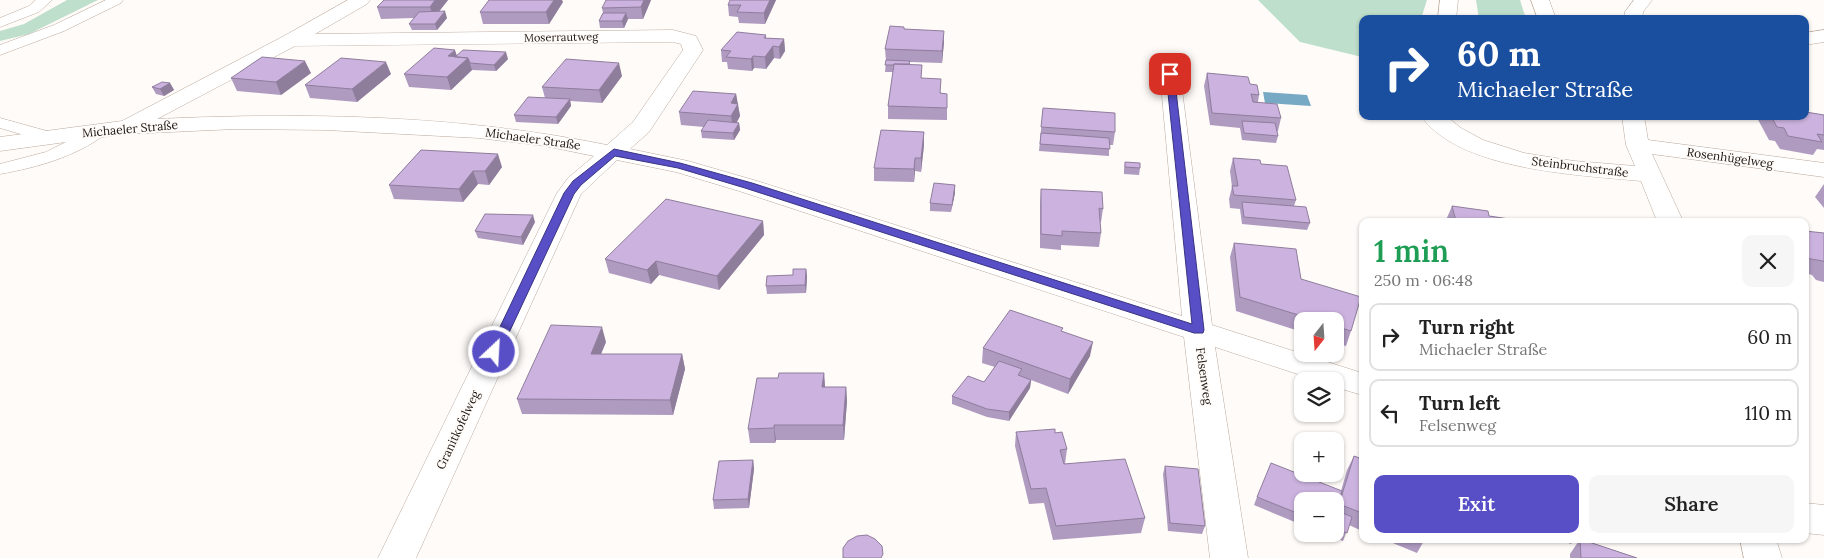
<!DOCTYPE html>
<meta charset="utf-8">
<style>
body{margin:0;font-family:Lora,serif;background:#f6f6f6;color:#222;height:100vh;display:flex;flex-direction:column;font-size:19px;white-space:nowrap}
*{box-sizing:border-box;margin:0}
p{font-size:16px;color:#767676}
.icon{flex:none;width:28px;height:28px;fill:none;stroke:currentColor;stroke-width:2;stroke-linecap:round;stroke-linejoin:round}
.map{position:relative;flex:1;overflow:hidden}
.side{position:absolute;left:1359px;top:218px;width:450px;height:325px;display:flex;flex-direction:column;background:#fff;border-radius:10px;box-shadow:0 1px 4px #0004}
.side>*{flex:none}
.top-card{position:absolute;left:1359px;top:15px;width:450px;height:105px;border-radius:10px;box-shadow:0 1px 4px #0004;background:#1a4fa0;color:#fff;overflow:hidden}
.needle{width:32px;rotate:197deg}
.tools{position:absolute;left:1294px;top:312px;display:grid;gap:10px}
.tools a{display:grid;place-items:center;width:50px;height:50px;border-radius:10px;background:#fff;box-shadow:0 1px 4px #0004;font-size:25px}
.pin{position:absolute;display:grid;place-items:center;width:42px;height:42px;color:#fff;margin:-21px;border-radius:10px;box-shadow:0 2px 8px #0006}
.me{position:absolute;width:55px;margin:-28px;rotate:25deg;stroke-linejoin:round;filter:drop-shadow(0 0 4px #0008)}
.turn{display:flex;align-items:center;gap:18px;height:105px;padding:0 15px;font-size:22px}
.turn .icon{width:65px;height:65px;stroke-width:2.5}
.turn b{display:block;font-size:35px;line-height:42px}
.round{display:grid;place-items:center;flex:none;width:52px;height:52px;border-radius:10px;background:#f6f6f6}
.overview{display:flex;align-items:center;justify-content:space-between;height:85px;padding:0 15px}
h1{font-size:30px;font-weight:600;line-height:38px;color:#1e9e55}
.cta{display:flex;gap:10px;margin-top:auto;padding:10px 15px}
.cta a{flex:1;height:58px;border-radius:10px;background:#584ec6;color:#fff;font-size:20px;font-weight:600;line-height:58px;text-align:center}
.cta a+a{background:#f6f6f6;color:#222}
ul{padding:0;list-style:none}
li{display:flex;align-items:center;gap:15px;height:68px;margin:0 10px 8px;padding:0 5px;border:2px solid #e0e0e0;border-radius:10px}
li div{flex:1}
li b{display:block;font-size:19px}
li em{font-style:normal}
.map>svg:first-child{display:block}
.green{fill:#bedfcc}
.water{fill:#77a9c4}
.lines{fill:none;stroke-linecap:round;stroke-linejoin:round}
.service-casing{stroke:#bba99c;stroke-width:1}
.minor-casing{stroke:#bba99c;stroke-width:1}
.primary-casing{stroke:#bba99c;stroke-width:1}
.service{fill:#fff;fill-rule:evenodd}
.minor{fill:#fff;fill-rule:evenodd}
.primary{fill:#fff;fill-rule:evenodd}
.wall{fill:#af9ac0}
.shaded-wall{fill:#8f7d9c}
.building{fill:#ccb3df;stroke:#8f7d9c}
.route{fill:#584ec6;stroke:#393381}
.labels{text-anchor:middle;stroke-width:4;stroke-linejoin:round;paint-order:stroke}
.far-street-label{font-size:11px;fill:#1d1712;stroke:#fffbf8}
.street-label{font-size:12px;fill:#1d1712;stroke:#fffbf8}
</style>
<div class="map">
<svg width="1824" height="558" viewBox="0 0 1824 558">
<rect width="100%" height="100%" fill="#fffbf8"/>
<path class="green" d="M67,0H98L29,34L0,41V31L24,24Z
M1258,0H1427L1421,19H1362V57L1300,42Z
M1476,0H1520L1526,19H1479Z"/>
<path class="water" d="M1263,92L1307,95L1311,106L1265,103Z"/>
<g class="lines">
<g class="service-casing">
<path id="service" d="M36,0H52L39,12L0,27V18L29,6Z
M106,0H123L121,3L64,31L0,55V45L54,25Z
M0,118L54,133L57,137L54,141L48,142L0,128Z
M100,125L106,126L109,130L106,134C74,157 39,167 0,174V164L46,152Z"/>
</g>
<g class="minor-casing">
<path id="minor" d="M348,0H370L367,4L315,34L673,30L696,36L703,50L649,132L630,149L688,161L757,181L1182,316L1160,74L1163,70L1170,68L1177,70L1180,74L1212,325L1362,373V395L1335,387V381H1319L1215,347L1248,558H1210L1184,337L739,191L676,172L617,160L581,194L416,558H378L557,193L568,178L594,156L545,146L479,138L326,130L236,129L125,134L0,151V137L122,121L284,36ZM673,42L681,44L683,50L633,122L607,145C460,115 307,112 157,119L295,46Z
M1440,0H1458L1456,19H1438Z
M1634,0H1652L1643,12L1642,19H1624L1625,12Z
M1421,116H1446L1461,128L1483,140L1524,153L1574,161L1635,166L1626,145L1622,116H1644L1648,140L1824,163V177L1652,154L1683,221H1657L1641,181C1581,175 1459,171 1421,116Z
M1805,503L1824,505V535L1805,533Z
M1740,539H1776L1782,558H1744Z"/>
</g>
<g class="primary-casing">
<path id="primary" d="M1531,0H1549L1556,19H1538Z
M1824,30V42L1805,45V33Z"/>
</g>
<use href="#service" class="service"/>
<use href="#minor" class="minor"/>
<use href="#primary" class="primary"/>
</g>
<path class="wall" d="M384,0H448L439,11L447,18L437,30H412L409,24L414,18L381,19L377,7Z
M651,0L643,19H628L624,28H600L599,21L603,13L602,8Z
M776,0L765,24L739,23L738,17L729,16L728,5Z
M563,2L549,24H483L480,12Z
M904,29L944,42L942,63L910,62V64L922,78L941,93L947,94V120L888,119V106L893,72H885L886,61L885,49Z
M766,35V38L784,39L785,51L780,59L774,58L766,69L754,68L752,71L728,69L727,62H722L721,50Z
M457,55L508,59L496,71L472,70L451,90L409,87L404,74Z
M311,73L281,95L237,91L231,78Z
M1207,73L1250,84L1259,95L1258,102L1281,118L1278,131H1277L1278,136L1276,143L1242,140L1240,128L1210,125L1204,86Z
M391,74L357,102L310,98L305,85Z
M622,76L602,103L570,101L571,106L558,124L516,122L514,115L545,98L542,87Z
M170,83L174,90L164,96L156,94L152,87Z
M736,94L740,116L737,122L739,123L740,130L734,140L702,138L701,131L704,127L681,125L679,112Z
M1043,108L1115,132L1113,145H1109V156L1039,151Z
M1806,112L1824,115V150L1817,149L1813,155L1780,149L1775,141L1769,140L1756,116H1805Z
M924,145L921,172L915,171L914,182L874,181V168Z
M421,150L502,167L489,185L478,184L463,202L394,199L389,185Z
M1233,158L1261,164L1296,200L1294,206L1310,223L1307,230L1242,224L1240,209L1230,208L1229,199L1232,187L1230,171Z
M1125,162L1140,168L1139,175L1124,174V169Z
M1824,184V208L1815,197Z
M955,185V193L951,212L930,211V203Z
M1041,189L1103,209L1101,222H1100L1101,233L1099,247L1061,245V250L1040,248V203Z
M1452,206L1489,216L1523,221H1447L1446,220Z
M763,221L764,235L719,290L659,275L651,284L609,273L605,259Z
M535,222L523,245L478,238L475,231Z
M1805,231L1824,233V282L1816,280L1812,275L1805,273Z
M1234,243L1301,279L1351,331L1346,346L1335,343V321H1302V332L1236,311L1230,257Z
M806,269L807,277L806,293L767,294L766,286L793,275Z
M1062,331L1090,356L1068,394L1031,380L1030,388L1009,421L987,417L952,404V396L984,382L995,367L982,363L983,348Z
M606,342L601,354H682L685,369L673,415L522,414L517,399Z
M824,373L825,387H846L847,401L844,440H776L775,443H750L748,429L778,378Z
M1016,432L1055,433L1067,449L1065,464L1145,518L1141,533L1053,540L1044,503L1029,504L1015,446Z
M1354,456L1362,459V531L1349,525L1343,541L1325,534H1335V501H1302V525L1254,505L1257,497L1341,491L1347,470Z
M753,460L754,469L749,508L714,509L713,500Z
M1165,466L1205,526L1202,534L1168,531L1163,474Z
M1383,539H1425L1417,553Z
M1558,539H1575L1571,544Z
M1580,539L1637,558H1570V554Z"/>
<path class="shaded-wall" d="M435,0H448L434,18L430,7Z
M554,0H562L563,2L549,24L546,12Z
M644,0H651L643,19L641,7Z
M770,0H776L765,24L764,13Z
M445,11L447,18L437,30L435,24Z
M626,13L628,19L624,28L622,21Z
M944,31V42L942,63V51Z
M784,39L785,51L780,59L779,47Z
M773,46L774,58L766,69L765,57Z
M455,50L459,62L448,56Z
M506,52L508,59L496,71L494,65Z
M753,56L754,68L752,71L751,59Z
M468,58L472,70L451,90L447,77Z
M305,61L311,73L281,95L276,82Z
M386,62L391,74L357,102L352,89Z
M619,63L622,76L602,103L599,90Z
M170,83L174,90L164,96L160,89Z
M736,94L740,116L733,129L731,116V103Z
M570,99L571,106L558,124L556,117Z
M739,123L740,130L734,140L733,133Z
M924,132V145L921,172V158Z
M498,154L502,167L489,185L485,171Z
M915,158V171L914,182V169Z
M473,171L478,184L463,202L459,189Z
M955,185V193L951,212L952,205Z
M533,215L535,222L523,245L521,237Z
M763,221L764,235L719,290L717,276Z
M656,261L659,275L651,284L647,270Z
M806,269L807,277L806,293L805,285Z
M602,327L606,342L595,368L591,354Z
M1093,342L1090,356L1068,394L1070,379Z
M682,354L685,369L673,415L670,400Z
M824,373L825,387H822Z
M1031,380L1030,388L1009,421V412Z
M846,387L847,401L844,440L843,425Z
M774,425L776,440L775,443L774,428Z
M753,460L754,469L749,508L748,499Z"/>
<path class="building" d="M384,0H435L430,7H377Z
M489,0H554L546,12H480Z
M606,0H644L641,7L602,8Z
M730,0H770L764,13L737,12L741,5H728Z
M445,11L435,24H409L419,12Z
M603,13H626L622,21H599Z
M890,26L904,27V29L944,31L942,51L885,49Z
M737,32L766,35L764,38L784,39L779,47L773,46L765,57L753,56L751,59L726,57L731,51L721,50Z
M434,48L455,50L448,56L468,58L447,77L404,74Z
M463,50L506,52L494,65L470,63L468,58L455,57Z
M262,57L305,61L276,82L231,78Z
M341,58L386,62L352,89L305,85Z
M566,59L619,63L599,90L542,87Z
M886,60L910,61L909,64H894L893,65H885Z
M894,64L922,65L921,78L941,79L940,93L947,94V108L888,106Z
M1207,73L1248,77L1250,84L1257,85L1259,95L1251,94L1253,102L1277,104L1281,118L1212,113Z
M162,82L170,83L160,89L152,87Z
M693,91L736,94L731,103L738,104L731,116L679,112Z
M528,97L570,99L556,117L514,115Z
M1043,108L1115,113V132L1041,127Z
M1805,111L1806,112L1824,115V135L1817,134L1822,142L1788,136L1784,128L1777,127L1771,116H1805Z
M708,120L739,123L733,133L701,131Z
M1242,121L1275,123L1278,136L1244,133Z
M881,130L924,132L921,158H915L914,169L874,168Z
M1041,133L1109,138L1110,149L1040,144Z
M421,150L498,154L485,171H473L459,189L389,185Z
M1233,158L1260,160L1261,164L1287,166L1296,200L1234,195L1232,186H1238Z
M1125,162L1140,163V168L1125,167Z
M934,183L955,185L952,205L930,203Z
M1041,189L1102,192L1103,209L1099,208L1101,233L1062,231V236L1041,234Z
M666,199L763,221L717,276L656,261L647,270L605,259Z
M1242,202L1306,207L1310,223L1244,217Z
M1452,206L1488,211L1489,216L1523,221H1456Z
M485,214L533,215L521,237L475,231Z
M1750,219L1765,221H1751Z
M1805,231L1824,233V262L1823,261L1805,258Z
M1234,243L1296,249L1301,279L1361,297L1351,331L1335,326V321H1318L1240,297Z
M793,269H806L805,285L766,286L767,276L793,275Z
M1010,310L1063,328L1061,331L1093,342L1070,379L983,348Z
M551,325L602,327L591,354H682L670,400L517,399Z
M999,361L1022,369L1018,375L1031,380L1009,412L987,409L952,396L968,376L984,382Z
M779,373H824L822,387H846L843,425H774V428L748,429L757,378H778Z
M1055,429V433L1062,432L1067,449L1060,450L1064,464L1125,459L1145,518L1056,526L1046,488L1031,489L1016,432Z
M1354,456L1362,459V513L1339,504Z
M753,460L748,499L713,500L719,461Z
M1271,463L1342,491L1336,510L1352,517L1347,533L1335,528V501H1302V515L1257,497Z
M1165,466L1198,469L1205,526L1170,523Z
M867,535L875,539L882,546L883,554L881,558H843V548L848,541L857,536Z
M1580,539L1637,558H1581Z"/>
<path class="route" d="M1170,71L1174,74L1204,330L1203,333H1194L745,188L678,168L615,156L581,185L574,194L500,352L494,357L488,352L564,193L573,181L614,149L680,163L752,183L1192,324L1166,74Z"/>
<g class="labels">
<g class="far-street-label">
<text transform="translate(561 37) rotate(-1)" y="4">Moserrautweg</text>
</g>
<g class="street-label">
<text transform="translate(130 129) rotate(-5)" y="4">Michaeler Straße</text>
<text transform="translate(533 139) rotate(8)" y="4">Michaeler Straße</text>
<text transform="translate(1730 158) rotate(8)" y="4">Rosenhügelweg</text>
<text transform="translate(1580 167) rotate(7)" y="4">Steinbruchstraße</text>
<text transform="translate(1204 376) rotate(82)" y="4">Felsenweg</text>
<text transform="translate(458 430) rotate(-65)" y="4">Granitkofelweg</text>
</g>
</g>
</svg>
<div class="tools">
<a><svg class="needle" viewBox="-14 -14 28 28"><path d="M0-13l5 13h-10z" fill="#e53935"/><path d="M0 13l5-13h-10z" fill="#767676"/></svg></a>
<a><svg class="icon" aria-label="layers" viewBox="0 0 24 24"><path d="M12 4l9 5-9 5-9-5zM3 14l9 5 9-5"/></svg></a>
<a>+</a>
<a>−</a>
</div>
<div class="pin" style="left:1170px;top:74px;background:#d93025"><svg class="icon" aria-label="arrive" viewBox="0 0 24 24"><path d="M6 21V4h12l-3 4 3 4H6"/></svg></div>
<svg class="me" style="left:494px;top:352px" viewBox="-20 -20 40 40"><circle r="17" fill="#584ec6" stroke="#fff" stroke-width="3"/><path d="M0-11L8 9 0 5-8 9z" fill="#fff"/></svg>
<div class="top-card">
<div class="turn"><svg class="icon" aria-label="right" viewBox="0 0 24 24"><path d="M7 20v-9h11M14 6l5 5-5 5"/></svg><div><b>60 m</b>Michaeler Straße</div></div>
</div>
<section class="side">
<div class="overview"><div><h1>1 min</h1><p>250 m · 06:48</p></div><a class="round"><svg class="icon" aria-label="close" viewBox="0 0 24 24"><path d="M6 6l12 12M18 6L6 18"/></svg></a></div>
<ul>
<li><svg class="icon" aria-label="right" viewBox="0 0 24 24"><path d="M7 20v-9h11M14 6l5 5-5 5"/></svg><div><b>Turn right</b><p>Michaeler Straße</p></div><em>60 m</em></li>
<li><svg class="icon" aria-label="left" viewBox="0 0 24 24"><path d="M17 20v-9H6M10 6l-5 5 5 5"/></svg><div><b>Turn left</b><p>Felsenweg</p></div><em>110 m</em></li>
</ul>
<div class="cta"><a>Exit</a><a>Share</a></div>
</section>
</div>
